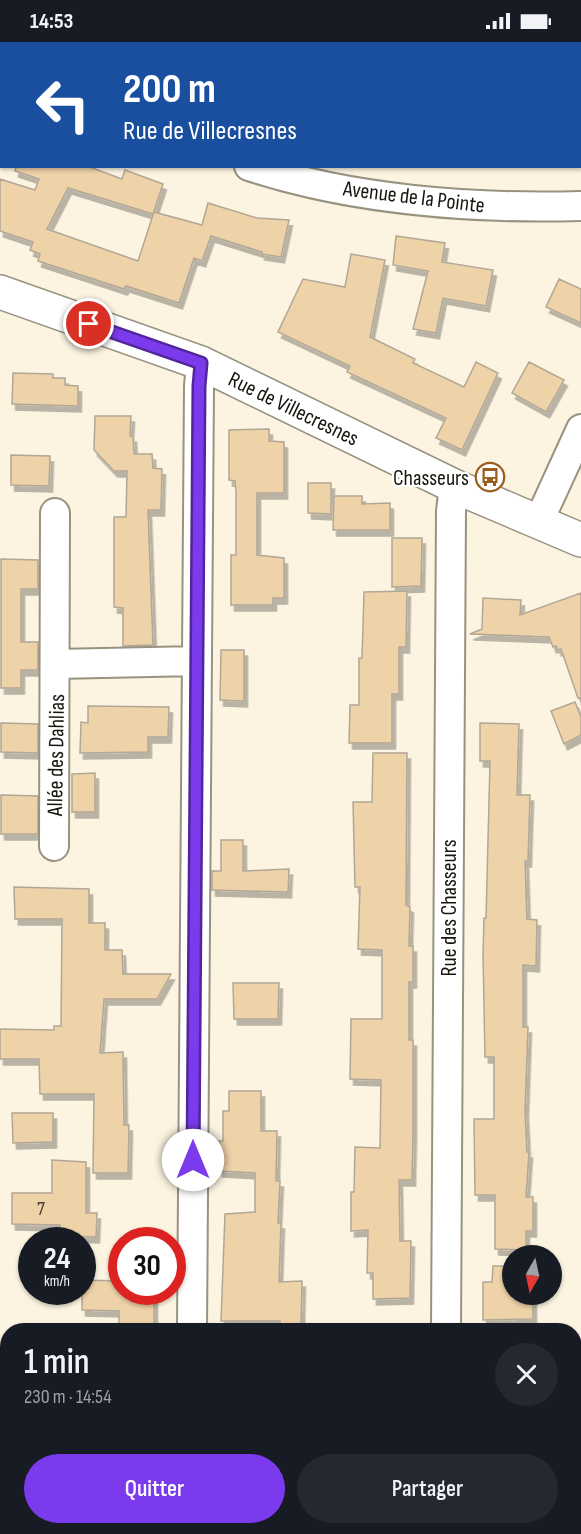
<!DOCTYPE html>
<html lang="fr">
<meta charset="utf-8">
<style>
body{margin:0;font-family:"Sofia Sans Condensed",sans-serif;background:#242831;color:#f1f3f6;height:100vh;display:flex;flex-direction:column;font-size:22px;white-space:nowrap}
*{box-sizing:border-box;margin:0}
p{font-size:20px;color:#9ea1a6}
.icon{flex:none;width:33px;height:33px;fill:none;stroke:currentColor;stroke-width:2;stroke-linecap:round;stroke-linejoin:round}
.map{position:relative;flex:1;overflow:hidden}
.details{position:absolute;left:0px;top:1281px;width:582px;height:212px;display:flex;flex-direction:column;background:#171b24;border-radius:24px 24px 0 0;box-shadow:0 2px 4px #0004}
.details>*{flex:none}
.top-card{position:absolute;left:0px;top:0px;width:582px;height:126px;box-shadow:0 2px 4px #0004;background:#1a4fa0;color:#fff;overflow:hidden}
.needle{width:39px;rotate:189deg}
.fabs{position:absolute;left:502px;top:1203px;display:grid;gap:12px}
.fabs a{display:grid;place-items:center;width:60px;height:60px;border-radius:50%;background:#171b24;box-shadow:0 2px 4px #0004;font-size:30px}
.speed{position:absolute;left:18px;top:1185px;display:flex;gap:12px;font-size:30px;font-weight:700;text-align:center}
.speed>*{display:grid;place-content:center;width:78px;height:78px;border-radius:50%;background:#171b24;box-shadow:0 2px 4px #0004;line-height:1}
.speed small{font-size:15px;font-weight:400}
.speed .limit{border:9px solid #d22;background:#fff;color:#111}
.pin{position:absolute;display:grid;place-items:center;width:51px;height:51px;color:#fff;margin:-26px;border:3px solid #fff;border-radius:50%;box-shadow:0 2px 6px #0007}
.me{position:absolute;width:66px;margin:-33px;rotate:0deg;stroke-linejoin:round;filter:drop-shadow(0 0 4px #0008)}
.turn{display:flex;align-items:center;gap:21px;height:126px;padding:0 24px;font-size:27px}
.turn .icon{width:78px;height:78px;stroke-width:2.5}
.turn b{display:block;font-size:42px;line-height:51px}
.round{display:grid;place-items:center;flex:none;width:63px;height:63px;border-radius:32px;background:#242831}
.headline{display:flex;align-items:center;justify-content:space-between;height:102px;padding:0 24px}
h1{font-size:36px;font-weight:600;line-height:45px}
.action{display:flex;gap:12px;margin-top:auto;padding:12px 24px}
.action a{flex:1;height:69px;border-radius:36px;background:#7c3aed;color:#fff;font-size:24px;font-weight:600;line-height:69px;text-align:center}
.action a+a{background:#242831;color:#f1f3f6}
.status{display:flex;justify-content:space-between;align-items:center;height:42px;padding:0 30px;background:#171b24;direction:ltr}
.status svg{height:16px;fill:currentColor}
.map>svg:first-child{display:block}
.building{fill:#eed2a8;stroke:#b2a797;stroke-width:1.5;filter:url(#shadow)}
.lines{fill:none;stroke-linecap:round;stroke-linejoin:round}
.street-casing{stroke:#989280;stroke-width:32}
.secondary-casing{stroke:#989280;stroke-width:36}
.street{stroke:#fff;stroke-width:28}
.secondary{stroke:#fff;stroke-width:33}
.route-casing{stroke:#51269a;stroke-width:15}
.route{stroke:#7c3aed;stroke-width:10}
.labels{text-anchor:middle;stroke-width:4.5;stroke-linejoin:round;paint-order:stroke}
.number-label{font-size:20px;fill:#4d4434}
.street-label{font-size:22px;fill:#17150e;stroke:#fff}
.poi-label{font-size:22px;fill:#17150e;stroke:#fff;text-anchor:end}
</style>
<div class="status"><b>14:53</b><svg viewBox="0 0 49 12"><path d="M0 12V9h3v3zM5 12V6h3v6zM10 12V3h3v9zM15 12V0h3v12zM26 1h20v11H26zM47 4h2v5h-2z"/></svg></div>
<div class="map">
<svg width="581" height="1492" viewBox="0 0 581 1492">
<defs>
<filter id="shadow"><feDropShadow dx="3.5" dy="6" stdDeviation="0" flood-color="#0004"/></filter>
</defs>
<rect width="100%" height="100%" fill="#fcf4e1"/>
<path class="building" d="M16,124H87L122,137L125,128L163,142L153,172L68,146L47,187L138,219L154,170L202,183L208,161L257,176L289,178L281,215L261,212L262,210L211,194L202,219L194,216L179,261L126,244L124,247L38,219L40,212L30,208L33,200L0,189V137L35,148L39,137L15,129Z
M396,194L445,201L442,220L493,228L486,264L443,256L436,291L413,287L428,229L393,223Z
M351,212L385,218L370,295L415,317L413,321L464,345L476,320L498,331L462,408L436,396L446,376L347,330L350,324L278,290L303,237L345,245Z
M559,237L581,247V281L546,265Z
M529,320L564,338L546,370L512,351Z
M13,331L53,332V336H65V343L78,344V364L12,362Z
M95,374H131L130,394H133L134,412H152L153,426L162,427L161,468H148L153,603L123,604V566L114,565V475H126L127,429H114L94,408Z
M269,387V399L284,400V451H257V513L284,516V556H273V563H231V513H236V450L235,439L229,438V388Z
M11,413L50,414L49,444L11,443Z
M308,441H331V472L308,471Z
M334,454H362V462L390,461V488H333Z
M392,496H422L421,544L392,545Z
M1,517L38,518V547H21V600H38V628H21V646H1Z
M407,549L406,605H399V652H392V701H349L350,663H359V616H362L364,550Z
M581,551V656H578L561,607L558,608L556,604L553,605L549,595L470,592L482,587L483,556L521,558L520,573Z
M221,608H244V659L220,658Z
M575,660L581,675V693L564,702L551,669Z
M88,664L169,665L168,695H148V710L80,711L81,680L88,681Z
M1,681L38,682V711L1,710Z
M480,681L519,682L517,753H530L528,819H525L527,877L537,878L536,924L523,923V985H528L525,1070L527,1110H529L526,1155H533V1189H526V1208L495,1207V1153H475L474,1077H494V1015H485L483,912L484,876H486L490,719H480Z
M373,711H407L406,863L410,865L409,904H413V940H409V998H413V1093L412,1138H399L400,1199H411L410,1256L373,1257V1231H367L368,1188L351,1189V1150H354L355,1105L380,1106L381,1038L350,1037L351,977H382V908L358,907L360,845H355L353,760H372Z
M95,731V770H72V732Z
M1,753L38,754V792H1Z
M221,798H243V829L289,827L288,850L212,848V829H221Z
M14,845L89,847V881H105V908H122L123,932H171L157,957H104L100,1011L123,1010L124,1083H129L128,1131H93L94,1052H40L39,1017H0V987L54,988V984H61L62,877H15Z
M233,941H279L278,977H234Z
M229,1049H261V1089H277L276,1139H280L278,1181H281L279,1240L302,1239L301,1284L280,1286V1279H221L225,1172L255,1170V1131L219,1129V1099H223V1069H229Z
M12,1071H53V1100L13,1101Z
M52,1118L86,1120V1171H97L96,1195L60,1194V1183L12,1182V1151H52Z
M493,1224H513V1252H533V1277L483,1278V1240H492Z
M82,1238L122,1239V1250H154V1288H119V1269L82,1268Z"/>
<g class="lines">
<g class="street-casing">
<path id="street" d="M249,124C352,158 473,167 581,164
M538,481L581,387
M56,622L197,619
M54,804L55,471
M192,1288L199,344L201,321
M446,1288L451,469L454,444
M189,1492V1485
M445,1492V1485"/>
</g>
<g class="secondary-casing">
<path id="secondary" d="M106,2L110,0
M0,36L2,35
M0,250L201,321L454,444L581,498"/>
</g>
<use href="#street" class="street"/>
<use href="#secondary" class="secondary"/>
</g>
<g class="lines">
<g class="route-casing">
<path id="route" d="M89,282L201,321L199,344L193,1118"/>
</g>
<use href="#route" class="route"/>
</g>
<defs>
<g id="bus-ring" transform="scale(1.5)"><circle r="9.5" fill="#fff" stroke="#9a5f1f" stroke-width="1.5"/><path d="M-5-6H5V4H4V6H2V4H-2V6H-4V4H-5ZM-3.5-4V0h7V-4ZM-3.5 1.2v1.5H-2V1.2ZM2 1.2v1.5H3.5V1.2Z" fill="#9a5f1f"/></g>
</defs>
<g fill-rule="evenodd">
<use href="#bus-ring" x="490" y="435"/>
</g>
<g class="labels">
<g class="number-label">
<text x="41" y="1173">7</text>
</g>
<g class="street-label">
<text transform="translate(414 154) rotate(7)" y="8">Avenue de la Pointe</text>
<text transform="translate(294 366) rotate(26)" y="8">Rue de Villecresnes</text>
<text transform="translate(55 713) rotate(-89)" y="8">Allée des Dahlias</text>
<text transform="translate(448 866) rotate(-90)" y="8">Rue des Chasseurs</text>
</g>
<g class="poi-label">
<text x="469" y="443">Chasseurs</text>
</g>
</g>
</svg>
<div class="fabs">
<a><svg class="needle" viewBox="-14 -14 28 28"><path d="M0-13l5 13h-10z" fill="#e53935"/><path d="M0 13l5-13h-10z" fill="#9ea1a6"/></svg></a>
</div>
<div class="speed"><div>24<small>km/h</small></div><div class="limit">30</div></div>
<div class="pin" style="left:89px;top:282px;background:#d93025"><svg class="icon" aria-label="arrive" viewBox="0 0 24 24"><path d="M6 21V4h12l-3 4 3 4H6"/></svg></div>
<svg class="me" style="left:193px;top:1118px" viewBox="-20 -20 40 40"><circle r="19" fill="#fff"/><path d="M0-13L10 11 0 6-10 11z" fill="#7c3aed"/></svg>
<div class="top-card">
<div class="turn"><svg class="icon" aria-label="left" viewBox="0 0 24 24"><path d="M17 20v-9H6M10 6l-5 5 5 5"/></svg><div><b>200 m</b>Rue de Villecresnes</div></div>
</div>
<section class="details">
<div class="headline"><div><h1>1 min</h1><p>230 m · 14:54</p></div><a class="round"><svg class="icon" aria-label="close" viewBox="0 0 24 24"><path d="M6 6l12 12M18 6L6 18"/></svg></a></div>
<div class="action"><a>Quitter</a><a>Partager</a></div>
</section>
</div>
